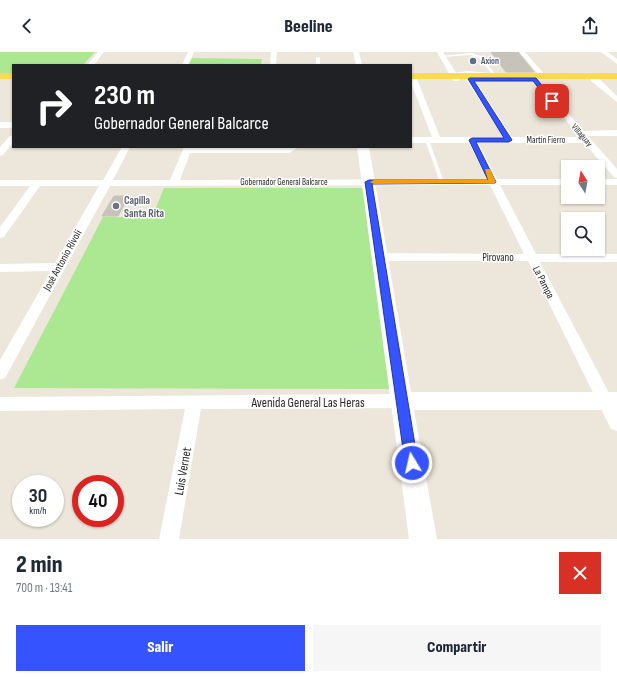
<!DOCTYPE html>
<html lang="es">
<meta charset="utf-8">
<style>
body{margin:0;font-family:"Sofia Sans Condensed",sans-serif;background:#f6f6f7;color:#1f2937;height:100vh;display:flex;flex-direction:column;font-size:15px;white-space:nowrap}
*{box-sizing:border-box;margin:0}
p{font-size:13px;color:#747a83}
.icon{flex:none;width:22px;height:22px;fill:none;stroke:currentColor;stroke-width:2;stroke-linecap:round;stroke-linejoin:round}
.map{position:relative;height:487px;overflow:hidden}
.panel{display:flex;flex-direction:column;background:#fff;flex:1}
.panel>*{flex:none}
.guide{position:absolute;left:12px;top:12px;width:400px;height:84px;border-radius:0px;box-shadow:0 1px 3px #0004;background:#202124;color:#fff;overflow:hidden}
.needle{width:26px;rotate:349deg}
.tools{position:absolute;left:561px;top:108px;display:grid;gap:8px}
.tools a{display:grid;place-items:center;width:44px;height:44px;border-radius:0px;background:#fff;box-shadow:0 1px 3px #0004;font-size:20px}
.speed{position:absolute;left:12px;top:423px;display:flex;gap:8px;font-size:20px;font-weight:700;text-align:center}
.speed>*{display:grid;place-content:center;width:52px;height:52px;border-radius:50%;background:#fff;box-shadow:0 1px 3px #0004;line-height:1}
.speed small{font-size:10px;font-weight:400}
.speed .limit{border:6px solid #d22;background:#fff;color:#111}
.pin{position:absolute;display:grid;place-items:center;width:34px;height:34px;color:#fff;margin:-17px;border-radius:8px;box-shadow:0 2px 6px #0006}
.me{position:absolute;width:44px;margin:-22px;rotate:351deg;stroke-linejoin:round;filter:drop-shadow(0 0 3px #0008)}
.turn{display:flex;align-items:center;gap:14px;height:84px;padding:0 16px;font-size:18px}
.turn .icon{width:52px;height:52px;stroke-width:2.5}
.turn b{display:block;font-size:28px;line-height:34px}
.round{display:grid;place-items:center;flex:none;width:42px;height:42px;border-radius:0px;background:#f6f6f7}
.overview{display:flex;align-items:center;justify-content:space-between;height:68px;padding:0 16px}
h1{font-size:24px;font-weight:800;line-height:30px}
.primary-button{display:flex;gap:8px;margin-top:auto;padding:8px 16px}
.primary-button a{flex:1;height:46px;border-radius:0px;background:#3554ff;color:#fff;font-size:16px;font-weight:800;line-height:46px;text-align:center}
.primary-button a+a{background:#f6f6f7;color:#1f2937}
header{display:flex;justify-content:space-between;align-items:center;height:52px;padding:0 16px;background:#fff;font-size:18px;font-weight:800}
.map>svg:first-child{display:block}
.green{fill:#ace892}
.building{fill:#c8c3ba;stroke:#c8c2b4}
.lines{fill:none;stroke-linecap:round;stroke-linejoin:round}
.lane{fill:#fff;fill-rule:evenodd}
.street{fill:#fff;fill-rule:evenodd}
.secondary{fill:#fff;fill-rule:evenodd}
.primary{fill:#fbd951;fill-rule:evenodd}
.route{fill:#3554ff;stroke:#2237a6}
.slow{fill:#f59e0b}
.service-dot{fill:#5c6f8a;stroke:#fff;stroke-width:1.5}
.worship-dot{fill:#6b7280;stroke:#fff;stroke-width:1.5}
.labels{text-anchor:middle;stroke-width:3;stroke-linejoin:round;paint-order:stroke}
.far-service-label{font-size:9px;font-weight:bold;fill:#4e5e75;stroke:#fff;text-anchor:start}
.far-street-label{font-size:9px;fill:#2a2a2a;stroke:#fff}
.worship-label{font-size:11px;font-weight:bold;fill:#5b616d;stroke:#fff;text-anchor:start}
.street-label{font-size:11px;fill:#2a2a2a;stroke:#fff}
.near-street-label{font-size:13px;fill:#2a2a2a;stroke:#fff}
</style>
<header><svg class="icon" aria-label="back" viewBox="0 0 24 24"><path d="M15 5l-7 7 7 7"/></svg>Beeline<svg class="icon" aria-label="share" viewBox="0 0 24 24"><path d="M12 15V3M7 8l5-5 5 5M5 13v7h14v-7"/></svg></header>
<div class="map">
<svg width="617" height="487" viewBox="0 0 617 487">
<rect width="100%" height="100%" fill="#ede6da"/>
<path class="green" d="M0,0H95L83,13H13V22L0,21Z
M192,6L262,7L261,12H189Z
M164,136H363L391,337L14,336L103,165H152Z"/>
<path class="building" d="M491,0H518L534,20H506Z
M114,144H129L118,164H102Z"/>
<g class="lines">
<path class="lane" d="M471,1L481,4L496,23V25H494L492,23L468,21L452,23V21H453L468,19L491,21L479,6L471,3L443,5L442,4Z
M318,5L320,6V13H316V6Z
M426,87L429,88L444,130V131H440V130L425,88Z"/>
<path class="street" d="M98,0H104L94,13H87Z
M188,0H194L188,13H182Z
M271,0H277L276,13H270Z
M353,0H359L362,13H356Z
M437,0H443L460,27L459,29H453Z
M519,0H525L545,23V25H541Z
M601,0H608L617,7V12Z
M531,22L533,23L584,79L617,78V84H588L617,117V126L614,125L584,91H478L497,127H568V133H500L536,202H617V210H540L617,356V379L611,377L528,209H379L373,205L379,201L524,202L490,133L110,134L5,326L0,328V308L51,219L0,220V212L55,211L99,134H40L4,185L0,186V175L30,134H0V128H103L122,95H130L113,128H170L184,95H299L289,101H190L180,128L487,127L469,91H411V85H432L411,31V25L417,27L440,85H503L466,27L470,25L474,27L512,85H580L529,25V23Z
M591,25H597L617,44V50L591,29Z
M0,70H13V76H0Z
M13,83V91L3,103L0,104V95L10,84Z
M598,127H617V133H598Z
M402,342L408,344L410,349L408,354L402,356L201,357L179,487H159L185,357L0,359V345Z"/>
<path class="secondary" d="M357,95H369L411,340H617V358H414L437,487H409Z"/>
<path class="primary" d="M0,21H13V27H0Z
M411,21H617V27H411Z"/>
</g>
<path class="route" d="M470,26H536L555,49L550,50L533,29H474L512,88L509,90H476L496,130L495,131L372,132L418,411L416,415L412,416L407,415L405,411L365,130L369,128H488L469,88L472,86H504L468,27Z"/>
<path class="slow" d="M485,117H490L496,130L495,131L374,132L370,130L374,128H488Z"/>
<circle class="service-dot" cx="473" cy="9" r="4"/>
<circle class="worship-dot" cx="116" cy="154" r="4"/>
<g class="labels">
<g class="far-service-label">
<text x="481" y="12">Axion</text>
</g>
<g class="far-street-label">
<text transform="translate(582 83) rotate(49)" y="3">Villaguay</text>
<text x="546" y="91">Martín Fierro</text>
<text x="284" y="133">Gobernador General Balcarce</text>
</g>
<g class="worship-label">
<text x="124" y="152">Capilla<tspan x="124" dy="13">Santa Rita</tspan></text>
</g>
<g class="street-label">
<text x="498" y="209">Pirovano</text>
<text transform="translate(62 208) rotate(-61)" y="4">José Antonio Rívoli</text>
<text transform="translate(544 230) rotate(63)" y="4">La Pampa</text>
</g>
<g class="near-street-label">
<text x="308" y="355">Avenida General Las Heras</text>
<text transform="translate(182 419) rotate(-80)" y="5">Luis Vernet</text>
</g>
</g>
</svg>
<div class="tools">
<a><svg class="needle" viewBox="-14 -14 28 28"><path d="M0-13l5 13h-10z" fill="#e53935"/><path d="M0 13l5-13h-10z" fill="#747a83"/></svg></a>
<a><svg class="icon" aria-label="search" viewBox="0 0 24 24"><circle cx="10" cy="10" r="6"/><path d="M15 15l6 6"/></svg></a>
</div>
<div class="speed"><div>30<small>km/h</small></div><div class="limit">40</div></div>
<div class="pin" style="left:552px;top:49px;background:#d93025"><svg class="icon" aria-label="arrive" viewBox="0 0 24 24"><path d="M6 21V4h12l-3 4 3 4H6"/></svg></div>
<svg class="me" style="left:412px;top:411px" viewBox="-20 -20 40 40"><circle r="17" fill="#3554ff" stroke="#fff" stroke-width="3"/><path d="M0-11L8 9 0 5-8 9z" fill="#fff"/></svg>
<div class="guide">
<div class="turn"><svg class="icon" aria-label="right" viewBox="0 0 24 24"><path d="M7 20v-9h11M14 6l5 5-5 5"/></svg><div><b>230 m</b>Gobernador General Balcarce</div></div>
</div>
</div>
<section class="panel">
<div class="overview"><div><h1>2 min</h1><p>700 m · 13:41</p></div><a class="round" style="background:#d93025;color:#fff"><svg class="icon" aria-label="close" viewBox="0 0 24 24"><path d="M6 6l12 12M18 6L6 18"/></svg></a></div>
<div class="primary-button"><a>Salir</a><a>Compartir</a></div>
</section>
